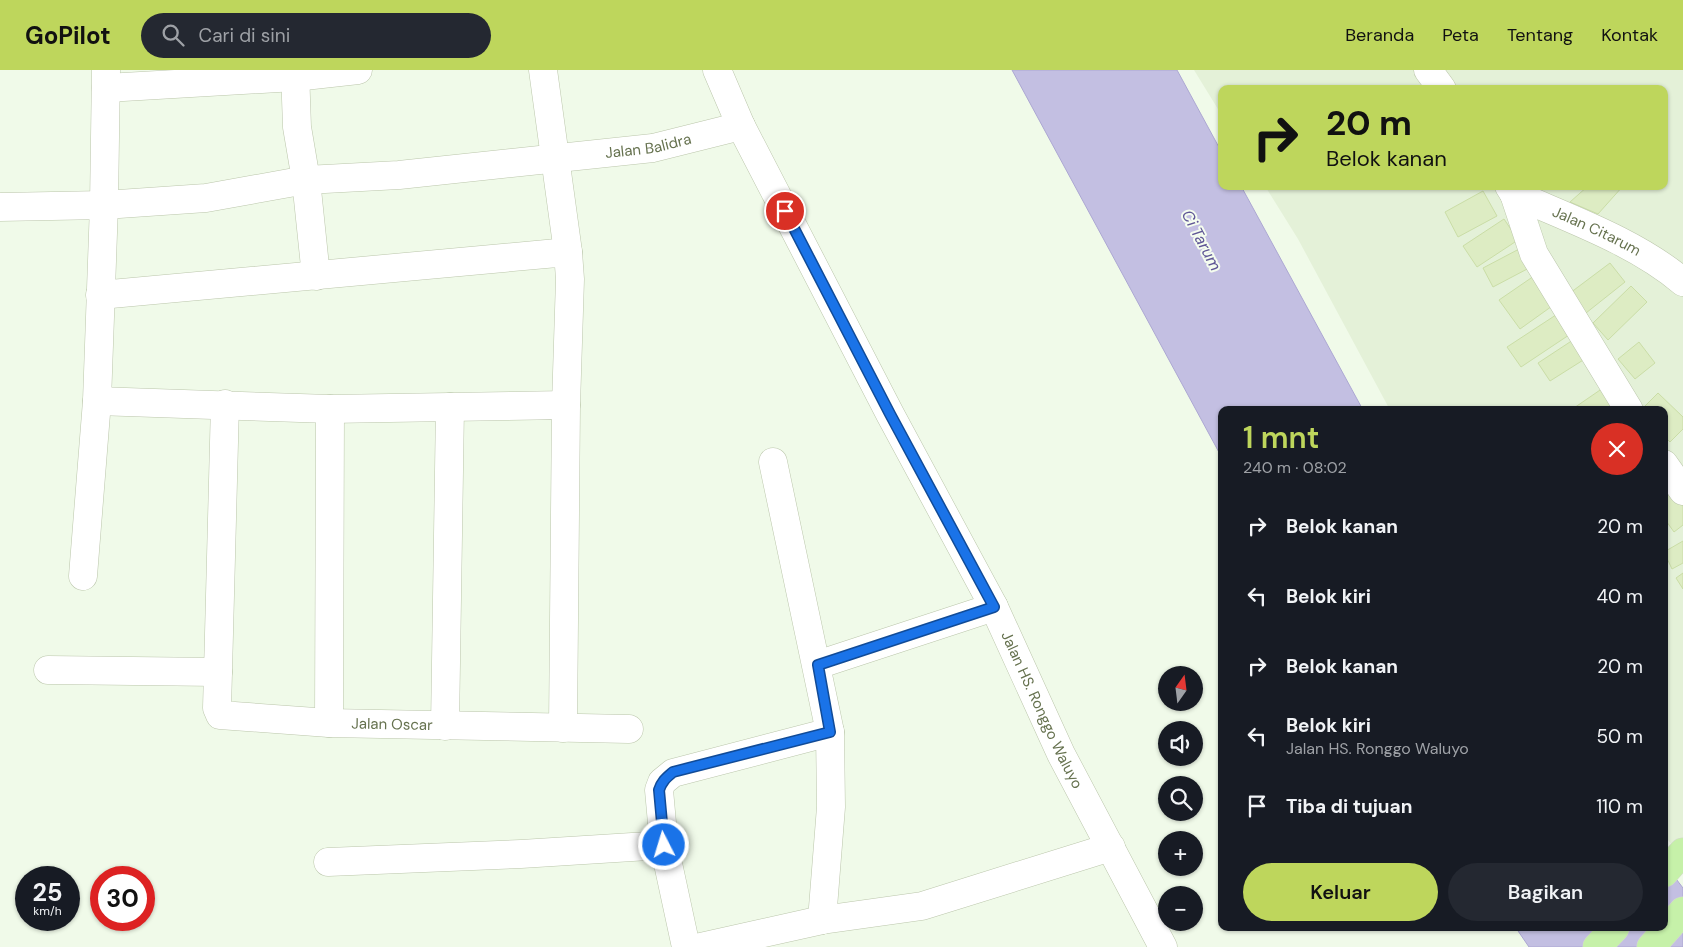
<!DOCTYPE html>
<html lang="id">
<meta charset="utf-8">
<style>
body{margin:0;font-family:"DM Sans",sans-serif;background:#242831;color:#f1f3f6;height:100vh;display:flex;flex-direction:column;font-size:19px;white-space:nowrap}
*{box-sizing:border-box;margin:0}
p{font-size:16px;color:#9ea1a6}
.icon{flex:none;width:28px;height:28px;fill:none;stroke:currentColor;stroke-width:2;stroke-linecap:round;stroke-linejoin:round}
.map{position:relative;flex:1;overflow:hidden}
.sheet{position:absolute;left:1218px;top:336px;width:450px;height:525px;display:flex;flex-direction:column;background:#171b24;border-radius:10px;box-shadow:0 1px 4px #0004}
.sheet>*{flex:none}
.banner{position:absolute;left:1218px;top:15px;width:450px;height:105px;border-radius:10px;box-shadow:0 1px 4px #0004;background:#bed65c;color:#111;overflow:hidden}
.needle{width:32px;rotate:14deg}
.buttons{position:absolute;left:1158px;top:596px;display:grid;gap:10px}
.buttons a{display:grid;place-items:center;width:45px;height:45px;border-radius:50%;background:#171b24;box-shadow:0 1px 4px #0004;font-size:25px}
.speed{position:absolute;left:15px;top:796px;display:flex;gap:10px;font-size:25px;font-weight:700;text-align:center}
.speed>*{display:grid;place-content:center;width:65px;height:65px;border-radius:50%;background:#171b24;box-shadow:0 1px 4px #0004;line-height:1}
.speed small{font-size:12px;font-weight:400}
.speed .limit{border:8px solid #d22;background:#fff;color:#111}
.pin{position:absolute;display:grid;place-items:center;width:42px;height:42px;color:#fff;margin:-21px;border:2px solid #fff;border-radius:50%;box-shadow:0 1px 5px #0007}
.me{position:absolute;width:55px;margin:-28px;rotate:355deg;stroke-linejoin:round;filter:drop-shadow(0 0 4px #0008)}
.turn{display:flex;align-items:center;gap:18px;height:105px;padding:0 25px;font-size:22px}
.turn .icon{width:65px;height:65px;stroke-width:2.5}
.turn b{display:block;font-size:35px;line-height:42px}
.round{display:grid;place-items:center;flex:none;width:52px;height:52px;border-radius:26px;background:#242831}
.overview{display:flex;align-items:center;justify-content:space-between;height:85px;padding:0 25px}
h1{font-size:30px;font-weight:600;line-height:38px;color:#bed65c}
.action{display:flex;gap:10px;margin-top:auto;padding:10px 25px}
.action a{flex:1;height:58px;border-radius:30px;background:#bed65c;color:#111;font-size:20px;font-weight:600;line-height:58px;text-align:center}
.action a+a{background:#242831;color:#f1f3f6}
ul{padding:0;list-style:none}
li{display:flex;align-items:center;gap:15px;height:70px;padding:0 25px}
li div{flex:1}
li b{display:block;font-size:19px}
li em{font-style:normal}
header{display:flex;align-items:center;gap:30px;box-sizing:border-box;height:70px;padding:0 25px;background:#bed65c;color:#111}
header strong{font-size:24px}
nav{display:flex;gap:28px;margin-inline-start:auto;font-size:18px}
.search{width:350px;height:45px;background:#242831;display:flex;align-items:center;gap:12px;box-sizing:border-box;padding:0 18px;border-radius:28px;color:#9ea1a6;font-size:19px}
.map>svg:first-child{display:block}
.residential{fill:#e4f1d8}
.water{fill:#c3bfe2;stroke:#aca7d2}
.building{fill:#ddecc3;stroke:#cadda6}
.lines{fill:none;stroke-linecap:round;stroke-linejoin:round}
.minor-casing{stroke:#bbc6ab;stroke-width:29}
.major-casing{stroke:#d4d8ce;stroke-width:29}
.minor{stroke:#fff;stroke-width:28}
.major{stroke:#c6f1a9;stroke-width:28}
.route-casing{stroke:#114b97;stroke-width:12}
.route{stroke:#1a73e8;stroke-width:9}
.labels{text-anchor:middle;stroke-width:4;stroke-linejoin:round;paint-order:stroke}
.street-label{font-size:15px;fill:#66724f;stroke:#f5fdef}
.water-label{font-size:16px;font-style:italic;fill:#5f5696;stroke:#f5fdef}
</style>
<header>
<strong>GoPilot</strong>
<div class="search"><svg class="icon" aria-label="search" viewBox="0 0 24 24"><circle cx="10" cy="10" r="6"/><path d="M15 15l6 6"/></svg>Cari di sini</div>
<nav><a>Beranda</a><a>Peta</a><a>Tentang</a><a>Kontak</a></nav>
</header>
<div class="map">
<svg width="1683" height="877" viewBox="0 0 1683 877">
<rect width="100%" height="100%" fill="#f0fae9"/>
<path class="residential" d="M1194,0H1683V789L1664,765V340H1390L1298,169L1265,116H1664V19H1221V44Z"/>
<path class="water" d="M1012,0H1177L1221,81V116H1241L1363,340H1221V386Z
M1664,793L1683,818V877H1529L1516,858H1664Z"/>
<path class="building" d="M1588,116H1623L1598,144L1570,132Z
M1483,121L1497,146L1458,167L1445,142Z
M1504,149L1518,170L1477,197L1463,176Z
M1521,178L1531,197L1493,217L1483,198Z
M1610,193L1625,212L1586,243L1570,223Z
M1534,206L1555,234L1520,259L1499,230Z
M1631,216L1647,232L1608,270L1593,253Z
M1562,241L1575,261L1521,297L1507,277Z
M1576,268L1588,287L1550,311L1538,293Z
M1639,272L1655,293L1635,309L1618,289Z
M1603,318L1619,340H1571Z
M1658,323L1683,347V359L1670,372L1664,366V340H1641Z
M1664,412L1683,431V455L1674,462L1664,448Z
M1683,471V493L1672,499L1664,482Z
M1683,503V519L1676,508Z"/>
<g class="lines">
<g class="minor-casing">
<g id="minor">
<path d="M295,0L297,57L306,110L316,206"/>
<path d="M543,0L568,182"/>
<path id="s1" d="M717,0L741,56L890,344L994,537L1061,684L1163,877"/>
<path d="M1428,0L1442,19"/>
<path d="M106,18L295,7L358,0"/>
<path id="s2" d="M1509,116L1514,124C1570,149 1636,172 1683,212"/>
<path d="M1514,124L1534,184L1629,340"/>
<path id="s3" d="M0,137L104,135L206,128L306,110L399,105L653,78L741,56"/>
<path d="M100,225L568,182L570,209L566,335"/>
<path d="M97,331L330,339L566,335L563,658"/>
<path id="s4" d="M225,334L218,602L217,638L220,645L329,653L629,659"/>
<path d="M773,392L830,662L831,737L822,850"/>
<path d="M1664,394L1683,421"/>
<path d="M83,506L97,331L104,135L106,0"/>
<path d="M817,595L994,537"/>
<path d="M48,600L218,602"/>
<path d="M329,653L330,339"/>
<path d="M445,656L450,337"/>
<path d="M328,792L521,784L664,775"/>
<path d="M686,877L664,775L659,720L662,712L673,703L830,662"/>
<path d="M701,877L822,850L922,836L1111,777"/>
</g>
</g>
<g class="major-casing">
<path id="major" d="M1664,803L1683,782
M1597,877L1615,858
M1651,877L1683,841"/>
</g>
<use href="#minor" class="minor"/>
<use href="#major" class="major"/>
</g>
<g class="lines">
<g class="route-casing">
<path id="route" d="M664,775L659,720C662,711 666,708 673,702L830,662L818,595L994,537L890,344L785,141"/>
</g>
<use href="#route" class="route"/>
</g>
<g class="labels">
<g class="street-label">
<text dy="5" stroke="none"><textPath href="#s3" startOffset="652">Jalan Balidra</textPath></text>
<text dy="5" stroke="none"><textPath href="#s2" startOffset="100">Jalan Citarum</textPath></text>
<text dy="5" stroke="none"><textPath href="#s1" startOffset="718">Jalan HS. Ronggo Waluyo</textPath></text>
<text dy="5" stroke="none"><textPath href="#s4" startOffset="484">Jalan Oscar</textPath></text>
</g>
<g class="water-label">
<text transform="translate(1202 170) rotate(62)" y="6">Ci Tarum</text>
</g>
</g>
</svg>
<div class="buttons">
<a><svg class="needle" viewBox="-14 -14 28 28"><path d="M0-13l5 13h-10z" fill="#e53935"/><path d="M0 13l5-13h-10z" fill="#9ea1a6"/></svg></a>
<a><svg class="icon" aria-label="sound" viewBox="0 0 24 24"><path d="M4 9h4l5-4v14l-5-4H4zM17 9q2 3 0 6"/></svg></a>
<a><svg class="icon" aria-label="search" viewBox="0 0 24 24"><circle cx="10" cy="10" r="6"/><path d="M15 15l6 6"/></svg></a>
<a>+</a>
<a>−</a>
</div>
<div class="speed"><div>25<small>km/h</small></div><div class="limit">30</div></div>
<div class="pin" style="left:785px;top:141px;background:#d93025"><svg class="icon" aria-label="arrive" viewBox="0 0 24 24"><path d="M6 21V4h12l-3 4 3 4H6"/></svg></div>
<svg class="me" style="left:664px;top:775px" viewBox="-20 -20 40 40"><circle r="17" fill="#1a73e8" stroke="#fff" stroke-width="3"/><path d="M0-11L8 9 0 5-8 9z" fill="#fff"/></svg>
<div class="banner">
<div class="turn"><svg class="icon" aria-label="right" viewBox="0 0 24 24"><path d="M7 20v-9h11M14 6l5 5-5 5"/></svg><div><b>20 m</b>Belok kanan</div></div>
</div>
<section class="sheet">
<div class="overview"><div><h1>1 mnt</h1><p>240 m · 08:02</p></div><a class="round" style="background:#d93025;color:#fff"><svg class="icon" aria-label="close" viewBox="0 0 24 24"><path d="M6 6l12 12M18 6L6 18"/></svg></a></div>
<ul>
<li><svg class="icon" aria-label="right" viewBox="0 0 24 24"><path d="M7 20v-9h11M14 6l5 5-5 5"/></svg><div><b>Belok kanan</b></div><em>20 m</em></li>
<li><svg class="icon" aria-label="left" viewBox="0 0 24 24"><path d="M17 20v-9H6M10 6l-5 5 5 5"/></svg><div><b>Belok kiri</b></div><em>40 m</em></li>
<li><svg class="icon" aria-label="right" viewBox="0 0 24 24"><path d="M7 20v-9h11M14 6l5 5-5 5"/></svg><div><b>Belok kanan</b></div><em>20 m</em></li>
<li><svg class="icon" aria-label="left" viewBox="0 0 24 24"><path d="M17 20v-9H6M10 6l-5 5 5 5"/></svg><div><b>Belok kiri</b><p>Jalan HS. Ronggo Waluyo</p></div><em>50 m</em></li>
<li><svg class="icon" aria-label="arrive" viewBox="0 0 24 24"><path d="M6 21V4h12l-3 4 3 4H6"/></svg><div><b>Tiba di tujuan</b></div><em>110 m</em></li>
</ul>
<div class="action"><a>Keluar</a><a>Bagikan</a></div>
</section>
</div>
